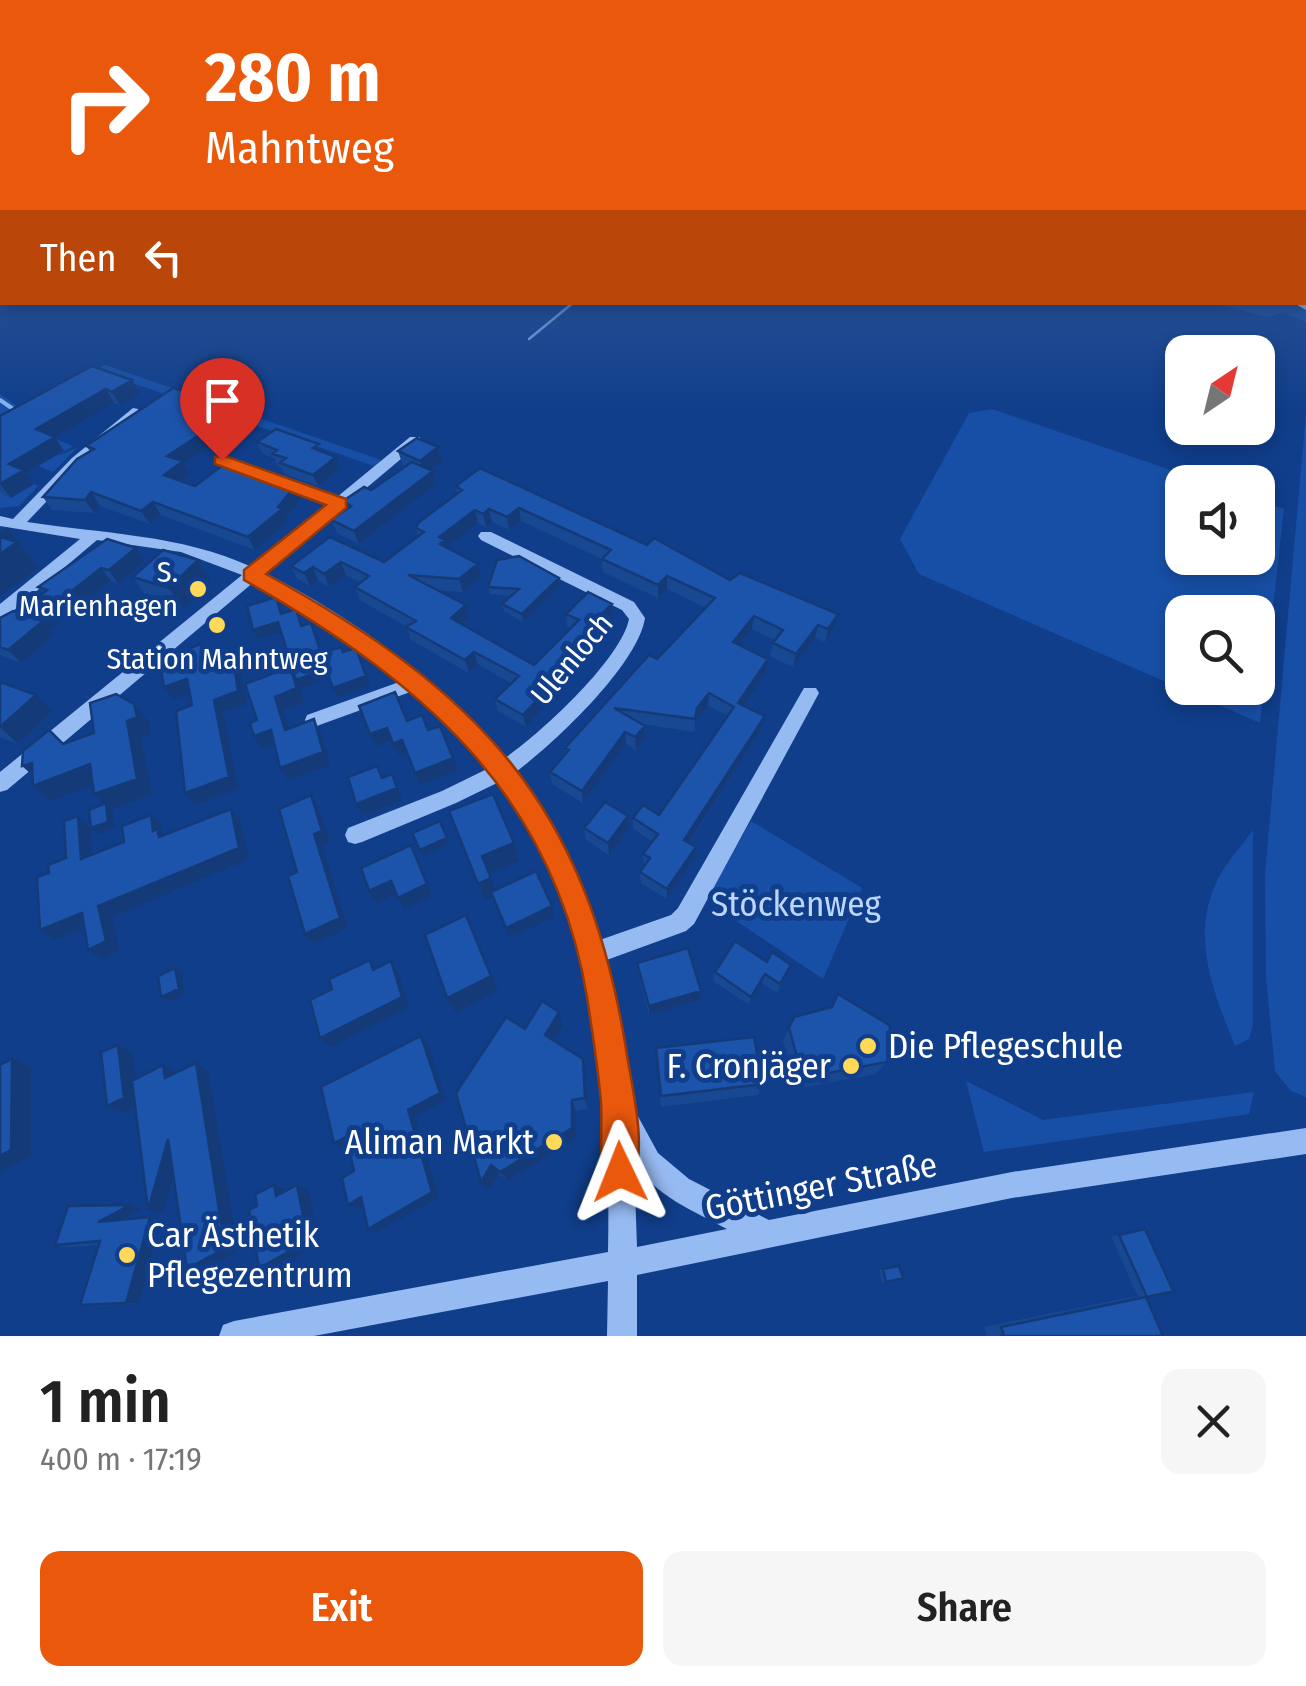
<!DOCTYPE html>
<meta charset="utf-8">
<style>
body{margin:0;font-family:"Fira Sans Condensed",sans-serif;background:#f6f6f6;color:#222;height:100vh;display:flex;flex-direction:column;font-size:38px;white-space:nowrap}
*{box-sizing:border-box;margin:0}
p{font-size:32px;color:#767676}
.icon{flex:none;width:55px;height:55px;fill:none;stroke:currentColor;stroke-width:2;stroke-linecap:round;stroke-linejoin:round}
.map{position:relative;height:1336px;overflow:hidden}
.details{display:flex;flex-direction:column;background:#fff;flex:1}
.details>*{flex:none}
.top-card{position:absolute;left:0px;top:0px;width:1308px;height:305px;box-shadow:0 5px 15px #0003;background:#ea580c;color:#fff;overflow:hidden}
.needle{width:65px;rotate:35deg}
.buttons{position:absolute;left:1165px;top:335px;display:grid;gap:20px}
.buttons a{display:grid;place-items:center;width:110px;height:110px;border-radius:20px;background:#fff;box-shadow:0 5px 15px #0003;font-size:50px}
.pin{position:absolute;display:grid;place-items:center;width:85px;height:85px;color:#fff;margin:-102px -42px;border-radius:50% 50% 50% 0;rotate:-45deg;box-shadow:0 0 10px #0007}
.pin .icon{rotate:45deg}
.me{position:absolute;width:110px;margin:-55px;rotate:358deg;stroke-linejoin:round;filter:drop-shadow(0 0 8px #0008)}
.turn{display:flex;align-items:center;gap:35px;height:210px;padding:0 40px;font-size:45px}
.turn .icon{width:130px;height:130px;stroke-width:2.5}
.turn b{display:block;font-size:70px;line-height:85px}
.then{display:flex;align-items:center;height:95px;padding:0 40px;background:#0003;gap:20px;font-size:38px}
.round{display:grid;place-items:center;flex:none;width:105px;height:105px;border-radius:20px;background:#f6f6f6}
.summary{display:flex;align-items:center;justify-content:space-between;height:170px;padding:0 40px}
h1{font-size:60px;font-weight:600;line-height:75px}
.primary-button{display:flex;gap:20px;margin-top:auto;padding:20px 40px}
.primary-button a{flex:1;height:115px;border-radius:20px;background:#ea580c;color:#fff;font-size:40px;font-weight:600;line-height:115px;text-align:center}
.primary-button a+a{background:#f6f6f6;color:#222}
.map>svg:first-child{display:block}
.green{fill:#174fa6;fill-rule:evenodd}
.lines{fill:none;stroke-linecap:round;stroke-linejoin:round}
.stream-far1{stroke:#88b4f6;stroke-width:2.5}
.stream{stroke:#88b4f6;stroke-width:4}
.minor{fill:#96baf2;fill-rule:evenodd}
.major{fill:#e1ebff;fill-rule:evenodd}
.wall{fill:#194893}
.shaded-wall{fill:#143b78}
.building{fill:#1d54ab;stroke:#143b78;stroke-width:2.5}
.route{fill:#ea580c;stroke:#983908;stroke-width:2.5}
.poi-dot{fill:#ffd957;stroke:#103e8b;stroke-width:4}
.labels{text-anchor:middle;stroke-width:10;stroke-linejoin:round;paint-order:stroke}
.poi-label{font-size:30px;fill:#fff;stroke:#103e8b;text-anchor:end}
.street-label{font-size:30px;fill:#fff;stroke:#103e8b}
.near-park-label{font-size:35px;fill:#bdd6fd;stroke:#103e8b}
.near-poi-label{font-size:35px;fill:#fff;stroke:#103e8b;text-anchor:start}
.near-street-label{font-size:35px;fill:#fff;stroke:#103e8b}
</style>
<div class="map">
<svg width="1306" height="1336" viewBox="0 0 1306 1336">
<rect width="100%" height="100%" fill="#103e8b"/>
<path class="green" d="M1306,275V322L1283,313L1268,317L1212,303H1289L1301,307Z
M105,365L381,460L374,466L103,373L114,403L85,419L23,426L73,446L57,456L77,448L53,472L36,465L18,477L38,486L19,506L0,508V394L21,409Z
M992,409L1206,482H1182V558H1258V500L1284,509L1260,723L919,574L900,539L969,413ZM1182,612H1258V688H1182Z
M1306,413V1097L1291,1091L1275,1071L1266,977L1265,874Z
M751,821L862,888L823,979L726,914L713,886Z
M1253,830V1024L1249,1039L1235,1046C1214,994 1190,937 1217,881C1225,863 1242,846 1253,830Z
M966,1081L1043,1120L1254,1092L1249,1114L984,1152Z"/>
<g class="lines">
<path class="stream-far1" d="M529,339L574,302"/>
<path class="stream" d="M0,400L16,411"/>
<path class="minor" d="M133,408L138,409V415L82,464L27,522C104,534 179,534 252,567L328,504L217,464V458H227L337,497L410,437H420V443L265,573C356,619 440,680 502,760C537,737 621,660 629,619L622,610L481,540L478,536L481,532H491L634,602L645,618C638,665 552,746 513,774C552,824 577,881 597,941L671,915L678,908L804,688H816L819,693L694,924L686,931L604,961L624,1055L628,1098L658,1153L689,1179L769,1220L1012,1172L1306,1128V1154L1012,1198L637,1275V1336H607L608,1281L314,1336H219L223,1325L234,1321L608,1252C611,1091 597,917 497,783L456,803L362,842L355,844L348,842L345,835L348,828L442,791L487,769L465,740L413,691L314,727L307,725L305,720L307,715L402,681L324,621L255,581L7,790L0,792V772L242,575L181,552L97,540L6,617L0,619V604L80,539L0,526V516L13,519L72,458ZM634,1160C652,1195 694,1211 727,1229L637,1247Z"/>
<path class="major" d="M1306,299V310L1292,302H1305Z"/>
</g>
<path class="wall" d="M92,366L140,394L120,405L114,403L55,437L64,451L26,473L34,484L11,498L0,493V416Z
M195,394L201,407L239,420L245,434L227,448L214,443L184,463L190,475L182,481L195,486L302,499L286,518L288,522L255,550L161,515L150,524L100,506L94,513L52,510L43,497L90,451L86,446Z
M257,442L322,452L340,468L318,486L285,474L281,467L277,465L274,458L263,454Z
M398,451L442,462L430,470L433,471L436,484L359,544L337,533L331,520L346,510L343,501L371,490L405,467L403,466Z
M456,486L647,545L834,627L825,642L815,638L793,667L770,656L773,643L775,640L752,629L739,645L768,659L766,672L743,706L765,716L762,729L689,843L696,847L695,858L667,899L641,883L640,872L645,866L644,865L643,854L652,841L633,829V818L659,815L728,716L708,706L696,720L694,732L643,724L645,726V738L636,750L626,744L583,803L552,784L550,772L566,754L565,748L657,659L706,608L667,589L658,598L603,572L602,559L521,521L509,530L492,522L486,527L478,523L447,547L478,564L481,577L463,592L437,590L469,618L462,624L534,665L570,628L567,627L566,614L613,617V631L526,727L498,711L495,699L511,683L478,664L469,673L411,640L407,627L360,600L355,587L361,583L346,575L329,587L318,580L310,586L297,579L291,566L330,537L384,562L418,536L416,528L457,494Z
M107,539L144,562L118,584L111,581L50,630L54,635L21,663L0,655V618L19,613L43,593L38,587Z
M198,560L211,582L183,609L148,599L133,577Z
M559,578L560,585L523,622L504,611L502,604L512,596L490,594L488,587Z
M0,682L52,712L18,744L0,737Z
M628,816L629,829L609,855L586,840L584,828Z
M767,962L791,965L777,993L762,983L749,1005L713,981L715,972Z
M637,963L700,1000L649,1015L638,973Z
M838,994L887,1062L876,1074L806,1087L794,1080L783,1041L794,1017L831,1008Z
M559,1012L563,1026L554,1041L583,1059L586,1072L588,1109L576,1111V1139L508,1180L499,1174L489,1190L481,1182L525,1029Z
M656,1048L763,1084L758,1095L661,1107Z
M130,1205L142,1208L120,1220L150,1217L161,1220L139,1304L94,1306L80,1305L99,1245L68,1247L55,1245Z
M1145,1229L1146,1297L1163,1336H983L987,1335L984,1327L1122,1299L1138,1297L1111,1236Z
M899,1266L903,1278L882,1283L879,1270Z"/>
<path class="shaded-wall" d="M132,380L140,394L120,405L112,392Z
M106,389L114,403L45,443L36,429Z
M195,394L201,408L183,401Z
M239,420L245,434L227,448L220,434Z
M207,430L214,443L184,463L190,475L172,489L164,475L167,456Z
M55,437L64,451L26,473L34,484L11,498L0,484L9,464Z
M438,447L442,462L423,475L420,461Z
M336,457L340,468L318,486L313,475Z
M433,471L436,484L359,544L354,531Z
M296,485L302,499L286,518L288,522L255,550L248,537L278,507Z
M91,492L100,506L94,513L85,500Z
M153,502L161,515L150,524L141,511Z
M519,508L521,521L509,530L507,517Z
M489,509L492,522L486,527L483,514Z
M475,510L478,523L447,547L444,557L439,537Z
M7,527L38,568L0,596V532Z
M136,548L144,562L118,584L109,570Z
M198,560L211,582L183,609L169,588Z
M341,562L346,575L329,587L324,574Z
M478,564L481,577L463,592L459,579Z
M313,567L318,580L310,586L304,573Z
M101,568L111,581L50,630L54,635L21,663L8,650L36,619Z
M667,576V589L658,598V585Z
M559,578L560,585L523,622L522,614Z
M612,604L613,631L526,727L523,715L603,613Z
M466,605L469,618L454,631L451,618Z
M838,614L834,627L825,642L828,629Z
M754,616L752,629L731,655L733,642Z
M278,622L283,631L258,639L253,630Z
M818,625L815,638L793,667L796,654Z
M201,644L210,657L214,674L205,661Z
M356,648L370,685L337,697L333,688Z
M474,652L478,664L469,673L465,660Z
M232,653L240,665L246,704L223,712L238,789L195,805L185,793L214,700Z
M768,659L766,672L737,716L738,703Z
M290,667L296,680L326,669L330,678L300,689L299,686L304,702L283,710L293,743L285,730L275,697Z
M187,679L196,691L173,699L164,687Z
M709,693L708,706L696,720L694,732L697,708Z
M36,695L52,712L18,744L0,727Z
M134,704L148,721L151,734L141,738L152,794L112,809L115,828L98,834L91,828L107,806L94,794Z
M765,716L762,729L683,851L684,840Z
M314,719L321,733L330,765L288,780L280,768Z
M645,726V738L636,750L635,737Z
M387,728L392,740L376,746L370,734Z
M271,730L279,743L262,749L254,736Z
M625,732L626,744L583,803L582,791Z
M402,740L407,753L399,756L393,744Z
M453,758L458,770L420,785L415,773Z
M32,763L40,782L22,766Z
M90,764L106,780L50,801L33,786Z
M392,774L402,800L362,816L356,804Z
M311,795L318,807L330,842L322,846L348,928L313,944L305,934L314,834Z
M231,809L240,820L249,859L112,917L119,951L102,959L88,950L98,906Z
M151,815L162,826L163,834L168,840L170,848L153,831Z
M78,816L90,827L94,870L81,859Z
M628,816L629,829L609,855L608,843Z
M447,838L449,844L423,856L420,850Z
M514,843L519,861L488,874L482,856Z
M411,845L432,896L404,909L398,898Z
M696,847L695,858L667,899V889Z
M491,878L497,895L485,901L478,884Z
M391,881L398,892L376,903L369,891Z
M552,906L554,917L509,938L506,928Z
M82,913L96,923L55,940L40,930Z
M466,915L498,991L456,1013L447,998Z
M391,961L398,972L409,1007L330,1047L320,1038Z
M175,968L182,973L185,994L168,1002L161,997Z
M765,974L762,983L749,1005L751,997Z
M701,991L700,1000L649,1015V1006Z
M559,1012L563,1026L549,1049L545,1035Z
M421,1036L428,1045L446,1100L415,1117L439,1197L377,1232L368,1229Z
M118,1045L133,1053L140,1105L124,1113L107,1106Z
M12,1059L31,1067V1156L0,1172V1156Z
M583,1059L586,1072L588,1109L585,1098Z
M196,1063L208,1071L238,1250L202,1272L187,1269Z
M163,1065L177,1073L165,1078Z
M572,1100L576,1111V1139L508,1180L500,1172Z
M346,1137L355,1143L344,1149L334,1143Z
M168,1139L182,1145L163,1214L148,1210Z
M491,1165L499,1174L489,1190L481,1182Z
M274,1185L285,1189L288,1200L276,1196Z
M297,1185L308,1189L319,1244L272,1270L259,1268Z
M361,1197L370,1202L358,1209L348,1205Z
M130,1205L142,1208L111,1225L98,1222Z
M150,1217L161,1220L139,1304L126,1303Z"/>
<path class="building" d="M92,366L132,380L112,392L106,389L36,429L55,437L9,464L24,470L0,484V416Z
M173,388L195,394L183,401L239,420L220,434L207,430L167,456L183,461L164,475L195,486L223,465L296,485L278,507L282,509L248,537L153,502L141,511L91,492L85,500L43,497L77,459L94,449L86,446Z
M276,429L319,444L313,448L336,457L313,475L280,463L286,458L272,454L277,450L257,442Z
M417,438L438,447L420,461L398,451Z
M412,462L433,471L354,531L331,520L351,506L343,501L364,487L371,490Z
M480,468L647,545L654,538L730,580L740,573L838,614L828,629L818,625L796,654L773,643L783,630L754,616L733,642L768,659L738,703L765,716L684,840L696,847L667,889L640,872L650,858L643,854L658,834L633,818L643,805L659,815L734,707L709,693L697,708L695,719L614,708L645,726L635,737L625,732L582,791L550,772L569,750L565,748L649,655L657,659L715,598L667,576L658,585L602,559L611,550L519,508L507,517L489,509L483,514L475,510L439,537L445,540L440,544L478,564L459,579L408,575L466,605L451,618L534,665L579,620L566,614L588,592L612,604L603,613L612,618L523,715L495,699L519,676L474,652L465,660L406,627L416,621L355,587L369,576L341,562L324,574L313,567L304,573L291,566L330,537L384,562L424,532L416,528L418,523L462,490L456,486Z
M0,537L17,542L0,554Z
M107,539L136,548L109,570L101,568L36,619L43,621L8,650L0,647V618L13,611L19,613L47,590L38,587Z
M163,550L198,560L169,588L133,577Z
M519,556L559,578L522,614L502,604L519,589L488,587L497,560Z
M276,597L281,614L296,609L301,626L311,623L321,653L341,647L343,652L356,648L366,676L333,688L326,669L296,680L278,622L253,630L247,606Z
M201,644L205,661L232,653L238,691L214,700L229,777L185,793L176,711L192,705L187,679L164,687L161,670L178,664L175,653Z
M290,667L297,688L275,697L285,730L314,719L323,752L280,768L271,730L254,736L250,723L257,720L245,684Z
M0,682L36,695L0,727Z
M395,692L407,721L422,715L428,730L440,726L453,758L415,773L402,740L393,744L387,728L370,734L359,706Z
M116,694L134,704L137,717L127,721L137,779L94,794L90,764L33,786L32,763L22,766L23,751L49,730L63,744L94,733L90,703Z
M377,766L382,778L392,774L397,788L356,804L348,777Z
M493,794L514,843L482,856L491,878L478,884L449,811Z
M311,795L322,831L314,834L340,918L305,934L288,876L297,872L279,809Z
M605,802L628,816L608,843L584,828Z
M106,803L108,822L91,828L89,810Z
M231,809L239,848L98,906L106,941L88,950L82,913L40,930L37,877L49,873L48,865L66,858L64,821L78,816L81,859L124,842L122,826L151,815L153,831L157,829L159,837Z
M440,821L447,838L420,850L412,833Z
M411,845L427,884L398,898L391,881L369,891L361,868Z
M536,871L552,906L506,928L491,892Z
M466,915L491,976L447,998L425,935Z
M735,941L767,962L772,952L791,965L780,984L765,974L751,997L715,972Z
M688,948L701,991L649,1006L637,963Z
M370,960L373,970L391,961L402,997L320,1038L310,1000L332,989L329,979Z
M175,968L179,989L161,997L158,976Z
M838,994L889,1025L896,1047L887,1062L813,1076L800,1068L789,1028L794,1017L832,1007Z
M542,1001L559,1012L545,1035L583,1059L585,1098L572,1100V1128L500,1172L491,1165L481,1182L456,1093L506,1017L525,1029Z
M421,1036L440,1093L408,1110L432,1192L368,1229L361,1197L348,1205L342,1178L354,1171L346,1137L334,1143L321,1087Z
M754,1037L763,1084L661,1096L656,1048Z
M118,1045L124,1098L107,1106L101,1052Z
M12,1059L11,1150L0,1156V1065Z
M196,1063L225,1248L187,1269L168,1139L148,1210L132,1081L163,1065L165,1078Z
M274,1185L276,1196L297,1185L308,1241L259,1268L249,1210L257,1206L255,1194Z
M130,1205L98,1222L150,1217L126,1303L80,1305L100,1241L55,1245L68,1206Z
M1145,1229L1173,1291L1147,1297L1119,1235Z
M899,1266L903,1278L886,1282L883,1269Z
M1146,1297L1163,1336H1000L1004,1335L1001,1327Z"/>
<linearGradient id="sky" x2="0" y2="1"><stop stop-color="#09224c"/><stop offset="0.55" stop-color="#315898"/><stop offset="1" stop-color="#315898" stop-opacity="0"/></linearGradient>
<rect width="1306" height="413" fill="url(#sky)"/>
<path class="route" d="M215,457H228L346,499V508L266,574C478,690 587,804 626,1049C632,1089 648,1147 632,1185L620,1190L608,1185C597,1159 603,1129 601,1102C598,1067 592,1031 587,997C553,790 416,678 244,580V570L326,505L215,464Z"/>
<g class="poi-dot">
<circle cx="198" cy="589" r="10"/>
<circle cx="217" cy="625" r="10"/>
<circle cx="868" cy="1046" r="10"/>
<circle cx="851" cy="1066" r="10"/>
<circle cx="554" cy="1142" r="10"/>
<circle cx="127" cy="1255" r="10"/>
</g>
<g class="labels">
<g class="poi-label">
<text x="178" y="582">S.<tspan x="178" dy="34">Marienhagen</tspan></text>
<text x="217" y="669" text-anchor="middle">Station Mahntweg</text>
</g>
<g class="street-label">
<text transform="translate(572 659) rotate(-50)" y="10">Ulenloch</text>
</g>
<g class="near-park-label">
<text x="796" y="916">Stöckenweg</text>
</g>
<g class="near-poi-label">
<text x="888" y="1058">Die Pflegeschule</text>
<text x="831" y="1078" text-anchor="end">F. Cronjäger</text>
<text x="534" y="1154" text-anchor="end">Aliman Markt</text>
<text x="147" y="1247">Car Ästhetik<tspan x="147" dy="40">Pflegezentrum</tspan></text>
</g>
<g class="near-street-label">
<text transform="translate(821 1186) rotate(-11)" y="12">Göttinger Straße</text>
</g>
</g>
</svg>
<div class="buttons">
<a><svg class="needle" viewBox="-14 -14 28 28"><path d="M0-13l5 13h-10z" fill="#e53935"/><path d="M0 13l5-13h-10z" fill="#767676"/></svg></a>
<a><svg class="icon" aria-label="sound" viewBox="0 0 24 24"><path d="M4 9h4l5-4v14l-5-4H4zM17 9q2 3 0 6"/></svg></a>
<a><svg class="icon" aria-label="search" viewBox="0 0 24 24"><circle cx="10" cy="10" r="6"/><path d="M15 15l6 6"/></svg></a>
</div>
<div class="pin" style="left:222px;top:460px;background:#d93025"><svg class="icon" aria-label="arrive" viewBox="0 0 24 24"><path d="M6 21V4h12l-3 4 3 4H6"/></svg></div>
<svg class="me" style="left:620px;top:1172px" viewBox="-20 -20 40 40"><path d="M0-17L14 15 0 8-14 15z" fill="#ea580c" stroke="#fff" stroke-width="4"/></svg>
<div class="top-card">
<div class="turn"><svg class="icon" aria-label="right" viewBox="0 0 24 24"><path d="M7 20v-9h11M14 6l5 5-5 5"/></svg><div><b>280 m</b>Mahntweg</div></div>
<div class="then">Then<svg class="icon" aria-label="left" viewBox="0 0 24 24"><path d="M17 20v-9H6M10 6l-5 5 5 5"/></svg></div>
</div>
</div>
<section class="details">
<div class="summary"><div><h1>1 min</h1><p>400 m · 17:19</p></div><a class="round"><svg class="icon" aria-label="close" viewBox="0 0 24 24"><path d="M6 6l12 12M18 6L6 18"/></svg></a></div>
<div class="primary-button"><a>Exit</a><a>Share</a></div>
</section>
